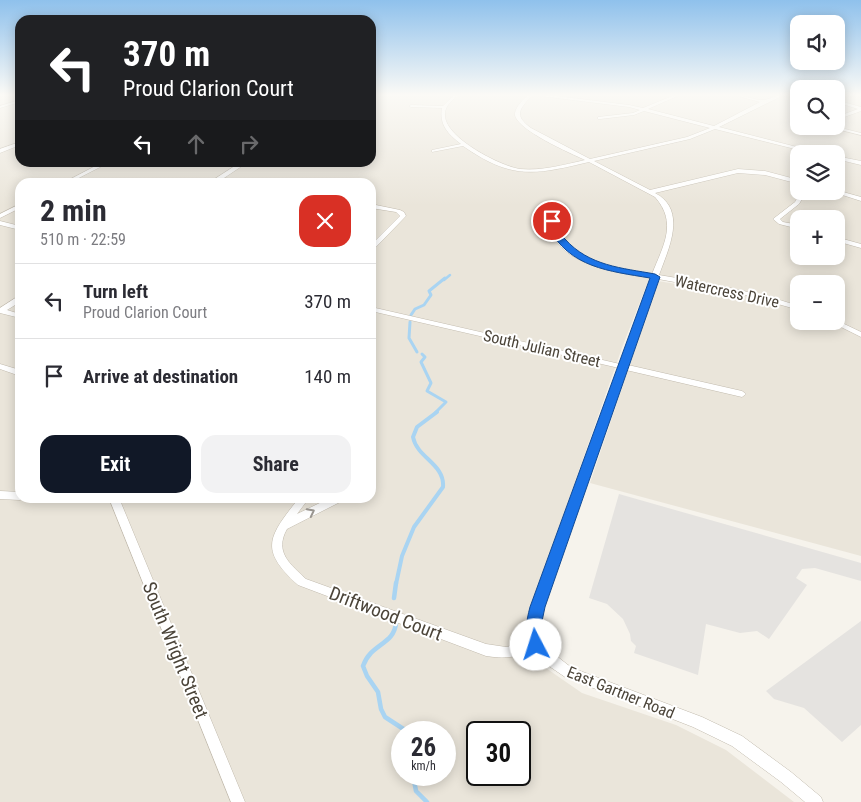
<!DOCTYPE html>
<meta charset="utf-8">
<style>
body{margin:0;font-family:"Roboto Condensed",sans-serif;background:#f2f2f3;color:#2b2b33;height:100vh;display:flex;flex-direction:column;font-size:19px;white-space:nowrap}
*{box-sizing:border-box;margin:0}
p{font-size:16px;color:#7c7c81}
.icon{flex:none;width:28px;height:28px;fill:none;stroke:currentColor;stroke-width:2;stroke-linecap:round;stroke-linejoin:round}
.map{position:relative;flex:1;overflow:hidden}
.drawer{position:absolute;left:15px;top:178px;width:361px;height:325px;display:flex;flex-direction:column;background:#fff;border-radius:15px;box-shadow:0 2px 12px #0003}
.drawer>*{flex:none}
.banner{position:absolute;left:15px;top:15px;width:361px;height:152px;border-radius:15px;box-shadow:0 2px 12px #0003;background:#202124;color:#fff;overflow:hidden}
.controls{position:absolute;left:790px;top:15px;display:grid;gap:10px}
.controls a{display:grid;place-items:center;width:55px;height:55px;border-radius:10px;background:#fff;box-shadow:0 2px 12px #0003;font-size:25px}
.speed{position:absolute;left:391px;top:721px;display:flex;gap:10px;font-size:25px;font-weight:700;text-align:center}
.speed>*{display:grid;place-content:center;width:65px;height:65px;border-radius:50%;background:#fff;box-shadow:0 2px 12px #0003;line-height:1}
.speed small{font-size:12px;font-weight:400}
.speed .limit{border:2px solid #111;border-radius:8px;background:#fff;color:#111}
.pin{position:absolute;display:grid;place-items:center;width:42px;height:42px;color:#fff;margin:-21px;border:2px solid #fff;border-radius:50%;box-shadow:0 1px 5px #0007}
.me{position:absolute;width:55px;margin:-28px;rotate:355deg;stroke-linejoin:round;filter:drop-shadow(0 0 4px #0008)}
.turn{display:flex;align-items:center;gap:18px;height:105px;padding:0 25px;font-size:22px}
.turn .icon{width:65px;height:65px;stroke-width:2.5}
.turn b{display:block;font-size:35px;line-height:42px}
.lanes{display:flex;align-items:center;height:48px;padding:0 25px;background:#0003;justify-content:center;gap:25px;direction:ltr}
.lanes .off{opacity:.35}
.round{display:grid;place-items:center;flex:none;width:52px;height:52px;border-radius:15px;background:#f2f2f3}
.summary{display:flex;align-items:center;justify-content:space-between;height:85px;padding:0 25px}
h1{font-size:30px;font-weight:700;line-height:38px}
.button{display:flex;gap:10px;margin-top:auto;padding:10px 25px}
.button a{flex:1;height:58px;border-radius:15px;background:#111827;color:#fff;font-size:20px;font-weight:700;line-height:58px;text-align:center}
.button a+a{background:#f2f2f3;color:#2b2b33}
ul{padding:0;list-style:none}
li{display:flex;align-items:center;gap:15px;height:75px;padding:0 25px;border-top:1px solid #e1e1e2}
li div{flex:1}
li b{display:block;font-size:19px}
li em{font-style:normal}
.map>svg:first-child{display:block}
.residential{fill:#eae5da;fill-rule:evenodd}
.parking{fill:#e5e3e0}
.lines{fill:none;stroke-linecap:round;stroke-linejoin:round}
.stream-far3{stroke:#a9d4f2;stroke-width:2.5}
.stream-far2{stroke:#a9d4f2;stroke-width:3}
.stream-far1{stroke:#a9d4f2;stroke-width:4}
.stream{stroke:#a9d4f2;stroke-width:4.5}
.minor-casing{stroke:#c2bbae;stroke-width:1}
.minor{fill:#fff;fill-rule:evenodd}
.oneway{stroke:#9c9892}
.route{fill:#1a73e8;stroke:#114b97}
.labels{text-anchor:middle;stroke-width:4;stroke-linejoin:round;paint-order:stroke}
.street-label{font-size:16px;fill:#4b4439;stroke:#fff}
.near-street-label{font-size:19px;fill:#4b4439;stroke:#fff}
</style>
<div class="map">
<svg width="861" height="802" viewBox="0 0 861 802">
<rect width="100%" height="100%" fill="#f6f3ec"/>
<path class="residential" d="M0,94H20V141L0,149Z
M371,94H799V126H836V94H861V556L590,483L658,281L723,292L731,289L651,274L623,345L523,630L527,655L582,693L676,725L726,750L794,802H0V152L20,144V162H371ZM799,154H836V191H799ZM20,182H371V498H20ZM799,219H836V256H799ZM799,284H836V321H799ZM402,732H445V775H402ZM478,732H520V775H478Z"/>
<path class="parking" d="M619,494L861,563V581L815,568L802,569L796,578L807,585L769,639L757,631L740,633L706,624L698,675L634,653L636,646L631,641L630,634L623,619L607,604L589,598Z
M861,621V725L842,742L804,708L774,699L766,691Z"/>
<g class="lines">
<path class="stream-far3" d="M444,280L450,275"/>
<path class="stream-far2" d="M411,315L415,309L424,305L431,295L429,291L445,278
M410,322L409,338L417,352
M422,354L425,357L421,362L431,383L427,391L446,402L435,413"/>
<path class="stream-far1" d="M396,584L402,556L414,527L443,487C445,464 417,458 413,437L417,427L437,412"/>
<path class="stream" d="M394,598L396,583
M396,623C394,645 371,643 363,666L367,676L378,692L381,709L385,717L408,732
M413,775L416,791L427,802"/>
<g class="minor-casing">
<path id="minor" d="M455,94H459C453,101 444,105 445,116C446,138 500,166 520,169C542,171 563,165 585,160C572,154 512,128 515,113C516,106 524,99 529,94H540L629,105L643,108L677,94H682L648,109L714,126L760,102L730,94C741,94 752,100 762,100C770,100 778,94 786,94L719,127L824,154H815L715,129L690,139L594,161L650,190L738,169L765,171L799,180V184L765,175L738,173L655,193C688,210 668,250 659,275C706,283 753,291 799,306V310L746,295L658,279L628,365L742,391L746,394L742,397L626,370L542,612L539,626L541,639L549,650L568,665L575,669L702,717L742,736L791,772L821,797L823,802H805L781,782L732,746L693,727L565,677L546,664L535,651C518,657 504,659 486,656L298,585C258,549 269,536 299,498H309L297,514L330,498H343L342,501L287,529C274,552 290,564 306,579L486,644L506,647L530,642L527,634L529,616L619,368L371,311V307L620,364L651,278C618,273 553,265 549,221L554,220C556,225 556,230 559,234C577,266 621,269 652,274C663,246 678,223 655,197L589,162C534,175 512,180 463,146L432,152V150L461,144C448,134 439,125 442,108L411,107L409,106L411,105L443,106ZM532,95L629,107L640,110L633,113L598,117V119H600L634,115L644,111L710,128L687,137L590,159L531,128C513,115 520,109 532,95Z
M20,100V102L0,108V106Z
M836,100L861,107V111L836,120V117L858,109L836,102Z
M824,126H833L861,133V135Z
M20,142V145L0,153V149Z
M836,156L861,161V165L836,159Z
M103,162H110L71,182H65Z
M241,162H248L224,178L242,180L244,182L219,180L216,182H210Z
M836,190L861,197V201L830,191Z
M801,191H807L799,204L780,219L783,222L799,225V229L779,224L773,219L795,202Z
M20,204V208L0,218V214Z
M371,204L400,210L404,212L406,216L373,250L371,251V245L400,216L396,212L371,208Z
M0,221L20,226V230L0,225Z
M836,237L861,244V248L836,241Z
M17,297H20V302L7,310L20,314V318L0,313V308Z
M836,320L861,332V337L829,321H836Z
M0,364L20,370V376L0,369Z
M0,491L20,492V498H24L20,500L0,499Z
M109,498H119L245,802H231Z"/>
</g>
<use href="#minor" class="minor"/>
</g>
<defs><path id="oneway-chevron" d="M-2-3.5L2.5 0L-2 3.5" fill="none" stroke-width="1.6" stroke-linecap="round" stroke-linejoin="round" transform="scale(1.25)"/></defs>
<use class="oneway" href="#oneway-chevron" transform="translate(311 512) rotate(-27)"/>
<linearGradient id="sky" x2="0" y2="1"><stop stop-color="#8fc1ec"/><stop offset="0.46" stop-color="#fbfaf6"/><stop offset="1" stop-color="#fbfaf6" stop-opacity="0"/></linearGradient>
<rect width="861" height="206" fill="url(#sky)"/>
<path class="route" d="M550,219H555C556,221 556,224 556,227C557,231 562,236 565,239C589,266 622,268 655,274L660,277L545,607L541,626L544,645L542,650L536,652L531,650C524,635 526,622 530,607L650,278C609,271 570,268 548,227Z"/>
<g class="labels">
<g class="street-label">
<text transform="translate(727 291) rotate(12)" y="6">Watercress Drive</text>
<text transform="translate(542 348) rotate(13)" y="6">South Julian Street</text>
<text transform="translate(621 692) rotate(22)" y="6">East Gartner Road</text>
</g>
<g class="near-street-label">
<text transform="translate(386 613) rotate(21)" y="7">Driftwood Court</text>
<text transform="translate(176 650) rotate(68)" y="7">South Wright Street</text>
</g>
</g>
</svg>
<div class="controls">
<a><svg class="icon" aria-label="sound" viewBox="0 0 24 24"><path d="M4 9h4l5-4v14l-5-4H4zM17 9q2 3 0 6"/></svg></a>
<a><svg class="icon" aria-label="search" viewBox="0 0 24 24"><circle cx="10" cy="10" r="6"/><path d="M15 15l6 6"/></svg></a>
<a><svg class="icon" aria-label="layers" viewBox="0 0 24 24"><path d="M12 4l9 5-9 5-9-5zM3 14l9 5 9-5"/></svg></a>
<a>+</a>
<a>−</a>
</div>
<div class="speed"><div>26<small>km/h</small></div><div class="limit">30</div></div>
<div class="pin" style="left:552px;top:221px;background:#d93025"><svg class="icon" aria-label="arrive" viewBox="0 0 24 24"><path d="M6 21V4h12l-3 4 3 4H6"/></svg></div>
<svg class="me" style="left:536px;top:645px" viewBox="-20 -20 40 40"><circle r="19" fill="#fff"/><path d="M0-13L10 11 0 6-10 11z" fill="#1a73e8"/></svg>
<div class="banner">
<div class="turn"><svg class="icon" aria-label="left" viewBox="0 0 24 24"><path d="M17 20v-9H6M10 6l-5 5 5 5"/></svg><div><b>370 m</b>Proud Clarion Court</div></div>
<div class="lanes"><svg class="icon" aria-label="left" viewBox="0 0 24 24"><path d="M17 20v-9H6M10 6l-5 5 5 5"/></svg><svg class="icon off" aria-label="ahead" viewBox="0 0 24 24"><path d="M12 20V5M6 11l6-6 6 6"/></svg><svg class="icon off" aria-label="right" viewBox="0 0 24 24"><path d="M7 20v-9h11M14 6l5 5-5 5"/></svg></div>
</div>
<section class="drawer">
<div class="summary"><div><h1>2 min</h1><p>510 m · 22:59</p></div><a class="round" style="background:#d93025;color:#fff"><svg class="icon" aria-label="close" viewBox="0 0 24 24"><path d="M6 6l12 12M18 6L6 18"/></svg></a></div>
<ul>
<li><svg class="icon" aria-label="left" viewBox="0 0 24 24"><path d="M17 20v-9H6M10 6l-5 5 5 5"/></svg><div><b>Turn left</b><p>Proud Clarion Court</p></div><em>370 m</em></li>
<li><svg class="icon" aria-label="arrive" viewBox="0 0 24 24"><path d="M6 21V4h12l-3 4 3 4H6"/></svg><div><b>Arrive at destination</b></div><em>140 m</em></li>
</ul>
<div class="button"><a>Exit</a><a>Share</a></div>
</section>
</div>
